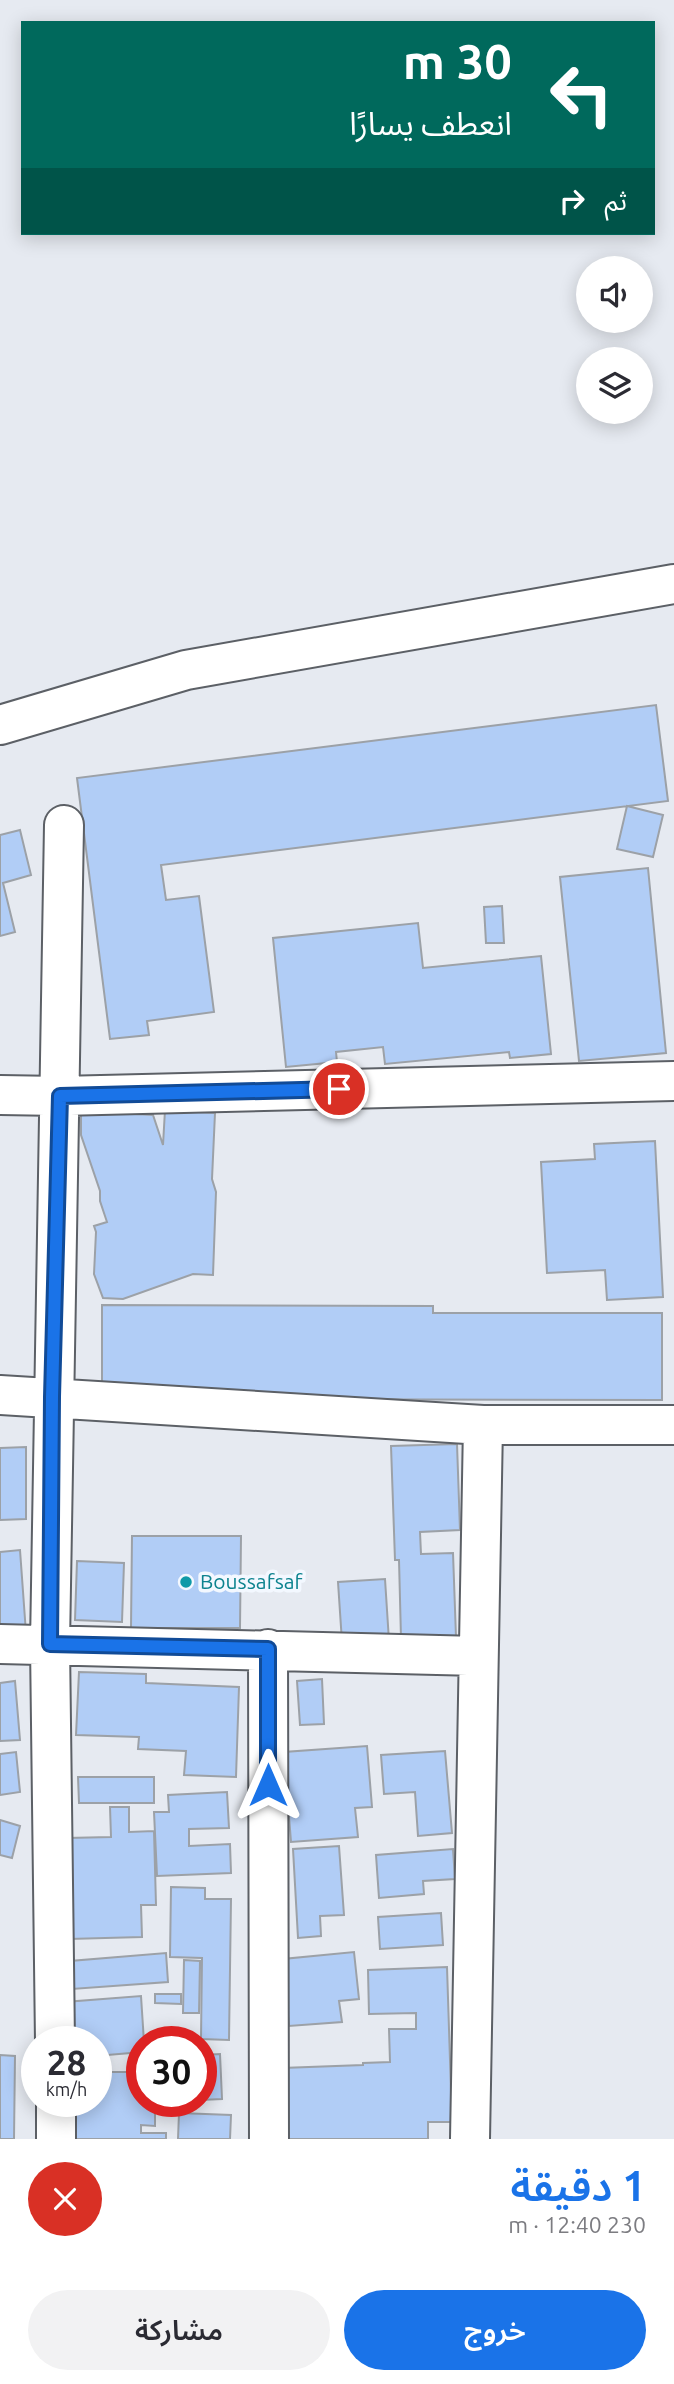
<!DOCTYPE html>
<html lang="ar">
<meta charset="utf-8">
<style>
body{margin:0;font-family:Ubuntu,"Noto Sans Arabic",sans-serif;background:#f2f2f3;color:#2b2b33;direction:rtl;height:100vh;display:flex;flex-direction:column;font-size:26px;white-space:nowrap}
*{box-sizing:border-box;margin:0}
p{font-size:23px;color:#7c7c81}
.icon{flex:none;width:38px;height:38px;fill:none;stroke:currentColor;stroke-width:2;stroke-linecap:round;stroke-linejoin:round}
.map{position:relative;height:2139px;overflow:hidden;direction:ltr}
.details{display:flex;flex-direction:column;background:#fff;flex:1}
.details>*{flex:none}
.banner{position:absolute;left:21px;top:21px;width:634px;height:214px;border-radius:0px;box-shadow:0 4px 18px #0003;direction:rtl;background:#00695c;color:#fff;overflow:hidden}
.fabs{position:absolute;left:576px;top:256px;display:grid;gap:14px}
.fabs a{display:grid;place-items:center;width:77px;height:77px;border-radius:50%;background:#fff;box-shadow:0 4px 18px #0003;font-size:35px}
.speed{position:absolute;left:21px;top:2026px;display:flex;gap:14px;font-size:35px;font-weight:700;text-align:center}
.speed>*{display:grid;place-content:center;width:91px;height:91px;border-radius:50%;background:#fff;box-shadow:0 4px 18px #0003;line-height:1}
.speed small{font-size:18px;font-weight:400}
.speed .limit{border:10px solid #d22;background:#fff;color:#111}
.pin{position:absolute;display:grid;place-items:center;width:60px;height:60px;color:#fff;margin:-30px;border:4px solid #fff;border-radius:50%;box-shadow:0 2px 7px #0007}
.me{position:absolute;width:77px;margin:-38px;rotate:0deg;stroke-linejoin:round;filter:drop-shadow(0 0 5px #0008)}
.turn{display:flex;align-items:center;gap:24px;height:147px;padding:0 28px;font-size:32px}
.turn .icon{width:91px;height:91px;stroke-width:2.5}
.turn b{display:block;font-size:49px;line-height:60px}
.then{display:flex;align-items:center;height:66px;padding:0 28px;background:#0003;gap:14px;font-size:26px}
.round{display:grid;place-items:center;flex:none;width:74px;height:74px;border-radius:37px;background:#f2f2f3}
.headline{display:flex;align-items:center;justify-content:space-between;height:119px;padding:0 28px}
h1{font-size:42px;font-weight:600;line-height:52px;color:#1a73e8}
.action{display:flex;gap:14px;margin-top:auto;padding:14px 28px}
.action a{flex:1;height:80px;border-radius:42px;background:#1a73e8;color:#fff;font-size:28px;font-weight:600;line-height:80px;text-align:center}
.action a+a{background:#f2f2f3;color:#2b2b33}
.map>svg:first-child{display:block}
.building{fill:#b1cdf6;stroke:#9ca1a7;stroke-width:2}
.lines{fill:none;stroke-linecap:round;stroke-linejoin:round}
.minor-casing{stroke:#5c6066;stroke-width:42}
.minor{stroke:#fff;stroke-width:38}
.route-casing{stroke:#114b97;stroke-width:18}
.route{stroke:#1a73e8;stroke-width:12}
.culture-dot{fill:#0f9aa8;stroke:#f3f8ff;stroke-width:2.5}
.labels{text-anchor:middle;stroke-width:7;stroke-linejoin:round;paint-order:stroke}
.culture-label{font-size:21px;fill:#0d838f;stroke:#f3f8ff;text-anchor:start}
</style>
<div class="map">
<svg width="674" height="2139" viewBox="0 0 674 2139">
<rect width="100%" height="100%" fill="#e6eaf1"/>
<path class="building" d="M656,705L668,801L161,865L166,900L199,896L214,1012L147,1021L149,1035L110,1039L77,778Z
M627,806L663,815L653,857L617,849Z
M20,830L31,875L3,883L15,932L0,936V835Z
M648,868L666,1053L579,1061L560,877Z
M502,906L504,943H486L484,907Z
M418,923L423,968L541,956L551,1054L510,1058L509,1052L385,1064L383,1047L336,1052L337,1062L286,1067L273,938Z
M165,1110L215,1113L212,1179L216,1192L213,1275L193,1274L123,1299L103,1298L94,1274L96,1232L94,1226L107,1222L100,1201V1191L81,1135V1111L153,1115L163,1145Z
M655,1141L663,1297L607,1300L605,1270L547,1273L541,1162L595,1159L594,1144Z
M102,1305L433,1306V1313H662V1400L203,1399L102,1386Z
M457,1444L460,1530L420,1532L421,1554L453,1553L456,1637L401,1638L399,1560H395L391,1446Z
M26,1447V1519L0,1520V1448Z
M132,1536H241L240,1628H131Z
M20,1550L26,1633L0,1635V1552Z
M77,1561L124,1563L122,1622L75,1620Z
M385,1579L389,1641L343,1657L338,1582Z
M79,1672L146,1674V1683L239,1687L236,1777L184,1775L186,1751L138,1749L139,1737L76,1735Z
M322,1679L324,1724L300,1725L297,1681Z
M15,1681L20,1740L0,1741V1683Z
M367,1746L372,1807L355,1808L358,1837L291,1842L284,1752Z
M445,1751L452,1833L418,1836L415,1792L384,1794L381,1755Z
M16,1752L20,1792L0,1795V1754Z
M78,1777H154V1803H79Z
M227,1792L229,1828L189,1829V1846L230,1844L231,1873L157,1876L154,1812H169L168,1795Z
M110,1807H129V1832L154,1831L156,1905H141L142,1937L69,1939L67,1838L111,1837Z
M0,1820L20,1826L12,1858L0,1855Z
M339,1846L344,1915L320,1916L321,1936L298,1938L293,1849Z
M453,1849L455,1879L423,1881L424,1894L379,1898L376,1855Z
M171,1887L205,1888V1899H231L229,2040L201,2039L202,1958L170,1957Z
M441,1913L443,1945L380,1949L378,1917Z
M354,1952L359,1999L339,2001L342,2022L289,2026L283,1959Z
M166,1953L168,1982L72,1989L70,1961Z
M184,1960L200,1961L199,2013H183Z
M447,1967L452,2122H428V2139H284L282,2068L363,2065V2063L390,2062L389,2029H416V2013L369,2014L368,1970Z
M155,1994H181V2004L155,2003Z
M141,1996L144,2042H142V2052L96,2056V2042H69L65,2002Z
M220,2054L222,2099L201,2100V2055Z
M0,2055L15,2056L14,2139H0Z
M96,2072H138V2093H142V2102H155V2126L141,2125V2133H166V2139H70L71,2102H96Z
M179,2113L231,2115L230,2139H178Z"/>
<g class="lines">
<g class="minor-casing">
<path id="minor" d="M0,725L186,670L674,584
M0,1095L60,1096L674,1081
M0,1395L483,1425L470,2139
M483,1425H674
M0,1644L478,1656
M268,1649L269,2139
M55,2042L50,1644L64,825
M56,2102V2139"/>
</g>
<use href="#minor" class="minor"/>
</g>
<g class="lines">
<g class="route-casing">
<path id="route" d="M268,1785V1649L50,1644L52,1397L60,1096L339,1089"/>
</g>
<use href="#route" class="route"/>
</g>
<circle class="culture-dot" cx="186" cy="1582" r="7"/>
<g class="labels">
<g class="culture-label">
<text x="200" y="1589">Boussafsaf</text>
</g>
</g>
</svg>
<div class="fabs">
<a><svg class="icon" aria-label="sound" viewBox="0 0 24 24"><path d="M4 9h4l5-4v14l-5-4H4zM17 9q2 3 0 6"/></svg></a>
<a><svg class="icon" aria-label="layers" viewBox="0 0 24 24"><path d="M12 4l9 5-9 5-9-5zM3 14l9 5 9-5"/></svg></a>
</div>
<div class="speed"><div>28<small>km/h</small></div><div class="limit">30</div></div>
<div class="pin" style="left:339px;top:1089px;background:#d93025"><svg class="icon" aria-label="arrive" viewBox="0 0 24 24"><path d="M6 21V4h12l-3 4 3 4H6"/></svg></div>
<svg class="me" style="left:268px;top:1785px" viewBox="-20 -20 40 40"><path d="M0-17L14 15 0 8-14 15z" fill="#1a73e8" stroke="#fff" stroke-width="4"/></svg>
<div class="banner">
<div class="turn"><svg class="icon" aria-label="left" viewBox="0 0 24 24"><path d="M17 20v-9H6M10 6l-5 5 5 5"/></svg><div><b>30 m</b>انعطف يسارًا</div></div>
<div class="then">ثم<svg class="icon" aria-label="right" viewBox="0 0 24 24"><path d="M7 20v-9h11M14 6l5 5-5 5"/></svg></div>
</div>
</div>
<section class="details">
<div class="headline"><div><h1>1 دقيقة</h1><p>230 m · 12:40</p></div><a class="round" style="background:#d93025;color:#fff"><svg class="icon" aria-label="close" viewBox="0 0 24 24"><path d="M6 6l12 12M18 6L6 18"/></svg></a></div>
<div class="action"><a>خروج</a><a>مشاركة</a></div>
</section>
